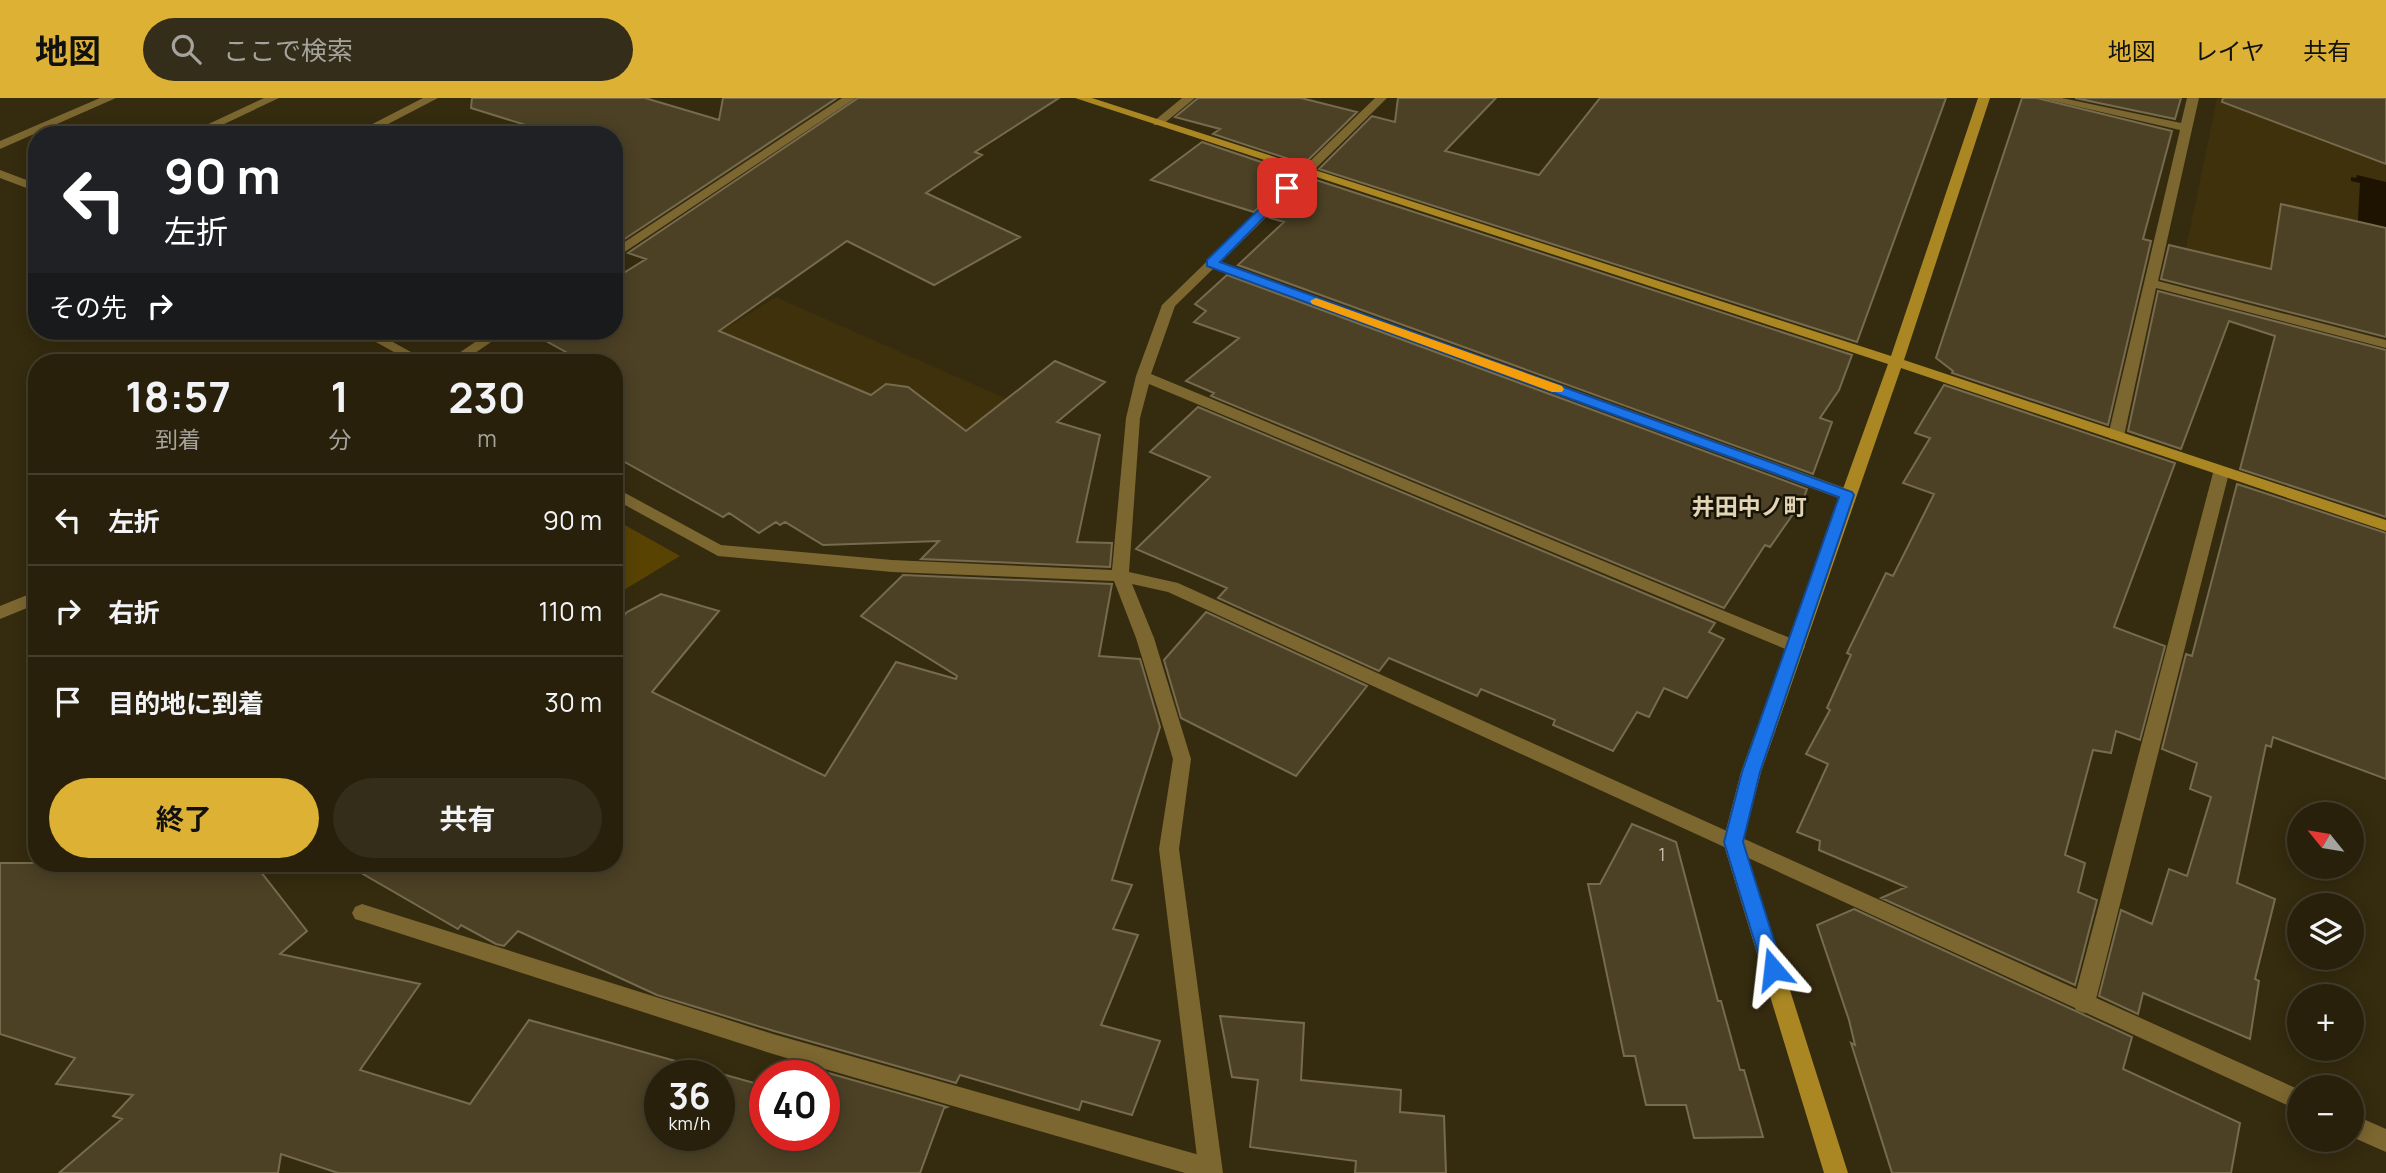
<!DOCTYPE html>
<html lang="ja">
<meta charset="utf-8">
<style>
body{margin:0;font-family:Manrope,"Noto Sans JP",sans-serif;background:#342d19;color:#f1f3f6;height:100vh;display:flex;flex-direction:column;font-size:26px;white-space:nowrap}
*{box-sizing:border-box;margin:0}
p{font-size:23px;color:#a5a39d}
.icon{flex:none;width:38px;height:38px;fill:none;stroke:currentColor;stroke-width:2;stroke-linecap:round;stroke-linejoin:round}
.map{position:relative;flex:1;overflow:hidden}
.sheet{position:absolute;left:28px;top:256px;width:595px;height:518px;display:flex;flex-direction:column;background:#28200b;border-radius:28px;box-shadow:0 4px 18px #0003,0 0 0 2px #443e2c}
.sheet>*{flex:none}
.hud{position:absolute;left:28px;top:28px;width:595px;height:214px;border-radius:28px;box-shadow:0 4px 18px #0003,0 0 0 2px #443e2c;background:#202124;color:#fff;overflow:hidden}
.needle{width:46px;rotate:300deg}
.fabs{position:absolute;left:2287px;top:704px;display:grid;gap:14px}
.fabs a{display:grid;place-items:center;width:77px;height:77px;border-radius:50%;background:#28200b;box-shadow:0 4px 18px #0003,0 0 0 2px #443e2c;font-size:35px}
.speed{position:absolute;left:644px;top:962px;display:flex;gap:14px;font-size:35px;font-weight:700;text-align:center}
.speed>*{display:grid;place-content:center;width:91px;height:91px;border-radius:50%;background:#28200b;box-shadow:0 4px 18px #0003,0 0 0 2px #443e2c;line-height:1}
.speed small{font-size:18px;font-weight:400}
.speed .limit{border:10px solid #d22;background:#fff;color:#111}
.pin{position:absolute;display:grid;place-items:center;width:60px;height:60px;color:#fff;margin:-30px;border-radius:14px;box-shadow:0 4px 10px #0006}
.me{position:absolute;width:77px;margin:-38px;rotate:343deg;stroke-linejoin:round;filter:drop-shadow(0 0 5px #0008)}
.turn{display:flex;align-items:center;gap:24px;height:147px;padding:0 21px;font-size:32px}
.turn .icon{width:91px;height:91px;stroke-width:2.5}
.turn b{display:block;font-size:49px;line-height:60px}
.then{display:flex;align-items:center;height:66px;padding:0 21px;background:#0003;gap:14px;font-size:26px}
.eta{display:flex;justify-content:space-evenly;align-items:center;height:119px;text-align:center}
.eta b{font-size:42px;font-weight:700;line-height:49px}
.cta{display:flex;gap:14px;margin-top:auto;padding:14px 21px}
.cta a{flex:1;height:80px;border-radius:42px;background:#ddb133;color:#111;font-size:28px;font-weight:700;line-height:80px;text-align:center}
.cta a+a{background:#342d19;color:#f1f3f6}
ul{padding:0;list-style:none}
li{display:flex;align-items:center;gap:21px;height:91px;padding:0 21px;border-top:2px solid #443e2c}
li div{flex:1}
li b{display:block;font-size:26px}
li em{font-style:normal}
header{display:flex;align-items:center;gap:42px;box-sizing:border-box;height:98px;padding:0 35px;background:#ddb133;color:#111}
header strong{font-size:33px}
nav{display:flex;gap:38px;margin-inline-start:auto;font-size:24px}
.search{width:490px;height:63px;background:#342d19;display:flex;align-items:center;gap:18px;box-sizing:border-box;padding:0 24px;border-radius:38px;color:#a5a39d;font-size:26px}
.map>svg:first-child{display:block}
.built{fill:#3e310c}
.green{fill:#584303}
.water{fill:#1d1300}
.building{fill:#4c4125;stroke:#776b4e;stroke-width:2;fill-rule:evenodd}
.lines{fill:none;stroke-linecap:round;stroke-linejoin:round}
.lane{fill:#7c6730;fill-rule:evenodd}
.street{fill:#7c6730;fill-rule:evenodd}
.secondary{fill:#aa8723;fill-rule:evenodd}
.route{fill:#1a73e8;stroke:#114b97;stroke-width:2}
.slow{fill:#f59e0b}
.labels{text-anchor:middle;stroke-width:5;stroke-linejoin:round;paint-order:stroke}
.number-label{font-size:18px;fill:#c6beaa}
.neighbourhood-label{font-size:23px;font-weight:bold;fill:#e2d4b4;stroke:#191408}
</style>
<header>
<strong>地図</strong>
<div class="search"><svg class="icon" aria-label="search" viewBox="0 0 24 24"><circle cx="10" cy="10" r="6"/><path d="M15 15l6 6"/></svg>ここで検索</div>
<nav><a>地図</a><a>レイヤ</a><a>共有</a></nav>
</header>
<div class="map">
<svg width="2386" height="1075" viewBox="0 0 2386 1075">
<rect width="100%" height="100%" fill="#352b0f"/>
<path class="built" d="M2217,0H2386V238L2179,184Z
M776,199L1052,321L958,409L667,266Z"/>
<path class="green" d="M614,421L680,458L614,498Z"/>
<path class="water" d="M2357,77L2386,84V146L2357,139L2360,85L2351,83V79L2356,80Z"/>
<path class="building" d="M472,0H645L719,22L723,0H837L614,148V37H558L471,10Z
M858,0H1059L975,54L982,57L926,95L1020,139L934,187L847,143L719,233L871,297L886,286L908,289L966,333L1055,263L1105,284L1057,324L1100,337L1077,444L1112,445L1110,469L921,461L939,443L823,447L785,424L780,427L776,424L759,435L729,415L723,419L614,358V264H584L528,233H614V181L646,161L628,155Z
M1198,0H1301L1357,14L1304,66L1213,36L1220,31L1175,19Z
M1398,0H1496L1445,53L1539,77L1600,0H1946L1857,244L1319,71L1372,18L1395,24Z
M2022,0H2037L2172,33L2143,141L2151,143L2108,327L1952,275L1953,273L1936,260Z
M2075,0H2181L2175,21Z
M2223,0H2386V66L2222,4Z
M1202,44L1294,75L1254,114L1151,82Z
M1310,80L1852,257L1839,292L1820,320L1832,324L1813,376L1238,167L1284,124L1270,120Z
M2281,106L2386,130V239L2161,181L2169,147L2271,171Z
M1227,177L1807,391L1803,402L1770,449L1765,447L1724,510L1211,298L1214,295L1186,283L1239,240L1194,224L1206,213L1195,206Z
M2158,193L2386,252V419L2240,371L2275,238L2229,223L2181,351L2128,333Z
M1944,287L2175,365L2114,529L2165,548L2140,642L2116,633L2111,655L2093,652L2065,757L2085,765L2078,794L2097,802L2075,887L1881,800L1906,789L1819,752L1820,743L1797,734L1828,666L1806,656L1830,612L1827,610L1851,557L1847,555L1886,475L1893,478L1934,396L1903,385L1930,340L1915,335Z
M1198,309L1715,525L1709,534L1724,541L1687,600L1664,590L1649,619L1637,614L1613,653L1553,627L1555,622L1481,591L1477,598L1389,560L1379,573L1218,500L1227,490L1136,451L1210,379L1150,354Z
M2237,386L2386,435V681L2273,639L2271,649L2266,647L2237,785L2275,801L2255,881L2259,883L2250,941L2143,895L2138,916L2099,898L2121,812L2152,826L2169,771L2187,778L2211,699L2190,691L2197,665L2162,651L2186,556L2192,558Z
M903,477L1112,486L1099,558L1140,561L1160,629L1112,782L1132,787L1113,831L1138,837L1101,927L1160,943L1132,1017L1082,1003L1079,1012L960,977L956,985L774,933L657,897L518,833L504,848L496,846L461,827L458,831L344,765H614V528L627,514L661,496L719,513L652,594L825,678L896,564L956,581L957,578L861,518Z
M1206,514L1367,588L1296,678L1181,620L1164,562Z
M1632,726L1676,744L1718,903H1721L1740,972H1744L1763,1039L1694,1040L1686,1007H1646L1635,958H1624L1588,786H1600Z
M0,765H254L307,833L280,856L420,886L360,972L470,1006L529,922L765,988V1038H824V978H785L790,964L947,1009L944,1010L920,1075H338L281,1056L278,1075H59L122,1021L113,1018L133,997L56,986L75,960L0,936ZM660,978H719V1038H660Z
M1854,811L2132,939L2123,971L2240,1025L2231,1075H1892L1851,945L1855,947L1849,922L1817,827Z
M1220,918L1304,925L1301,982L1401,992L1400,1014L1444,1018L1446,1075H1355L1356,1063L1250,1049L1258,982L1232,979Z"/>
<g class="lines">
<path class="lane" d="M264,0H279L201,37H185Z
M423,0H438L367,37H351Z
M1182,0H1195L1162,27H1154V23Z
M2040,0H2062L2181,25L2187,0H2199L2158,183L2386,242V250L2156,190L2124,338L2121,341H2111L2108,338L2180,32Z
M2221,370L2229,375L2095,905L2092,912L2084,915L2076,912L2073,905L2213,375Z
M362,806L773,936L1210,1060L1218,1063L1222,1071L1220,1075H1185L773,956L355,821L352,815L355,809Z"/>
<path class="street" d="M100,0H116L0,51V43Z
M842,0H856L614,161V151Z
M1375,0H1387L1221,164L1853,393L1855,397L1853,401H1841L1214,170L1175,208L1151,276L1802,545L1805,549L1802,553H1790L1149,286L1140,320L1129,474L1178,485L2300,992V1013L1168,494L1132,486L1154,540L1191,661L1179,751L1223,1075H1199L1159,751L1173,661L1136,540L1114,483L892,474L718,458L614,401V389L721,447L892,462L1112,472L1126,320L1136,278L1162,207Z
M0,72L37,86V94L0,80Z
M356,233H373L429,264H412Z
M491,233H507L462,264H446Z
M37,493V506L0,521V508Z
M2352,1016L2386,1031V1054L2352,1039Z"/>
<path class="secondary" d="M1075,0H1092L1891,258L1978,0H1990L1904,262L2386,422V433L1901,270L1761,674L1743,744L1848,1075H1824L1723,744L1741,674L1888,266Z"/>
</g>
<path class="route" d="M1283,88L1293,90L1220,164L1852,394L1854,397L1760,674L1743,744L1783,871L1780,877L1773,880L1766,877L1763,871L1724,744L1742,674L1839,399L1207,168V162Z"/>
<path class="slow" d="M1316,200L1562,288L1564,291L1562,294H1552L1312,206L1310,203Z"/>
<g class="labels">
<g class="number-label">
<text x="1662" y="763">1</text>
</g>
<g class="neighbourhood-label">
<text x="1749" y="417">井田中ノ町</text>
</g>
</g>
</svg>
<div class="fabs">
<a><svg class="needle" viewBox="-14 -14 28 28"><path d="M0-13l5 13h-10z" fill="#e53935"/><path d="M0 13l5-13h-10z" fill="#a5a39d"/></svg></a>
<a><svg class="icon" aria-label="layers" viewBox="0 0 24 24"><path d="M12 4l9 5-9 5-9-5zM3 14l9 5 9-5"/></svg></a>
<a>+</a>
<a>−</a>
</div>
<div class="speed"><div>36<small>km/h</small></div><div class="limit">40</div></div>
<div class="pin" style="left:1287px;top:90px;background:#d93025"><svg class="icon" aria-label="arrive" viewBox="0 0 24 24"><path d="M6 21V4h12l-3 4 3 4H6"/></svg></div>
<svg class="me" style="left:1773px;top:871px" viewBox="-20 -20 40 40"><path d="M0-17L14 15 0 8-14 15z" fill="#1a73e8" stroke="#fff" stroke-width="4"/></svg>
<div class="hud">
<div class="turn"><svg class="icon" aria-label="left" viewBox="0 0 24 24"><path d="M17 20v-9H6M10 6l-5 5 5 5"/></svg><div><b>90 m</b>左折</div></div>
<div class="then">その先<svg class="icon" aria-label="right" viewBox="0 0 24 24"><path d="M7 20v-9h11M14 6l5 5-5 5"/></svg></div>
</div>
<section class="sheet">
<div class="eta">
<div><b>18:57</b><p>到着</p></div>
<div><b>1</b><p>分</p></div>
<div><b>230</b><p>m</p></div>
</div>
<ul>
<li><svg class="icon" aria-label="left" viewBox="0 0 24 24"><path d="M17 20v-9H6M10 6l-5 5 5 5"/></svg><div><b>左折</b></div><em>90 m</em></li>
<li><svg class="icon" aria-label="right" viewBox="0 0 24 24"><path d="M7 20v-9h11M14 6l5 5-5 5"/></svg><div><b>右折</b></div><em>110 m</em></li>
<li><svg class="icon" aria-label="arrive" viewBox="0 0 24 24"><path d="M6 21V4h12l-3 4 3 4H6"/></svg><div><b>目的地に到着</b></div><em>30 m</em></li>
</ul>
<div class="cta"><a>終了</a><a>共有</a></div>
</section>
</div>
